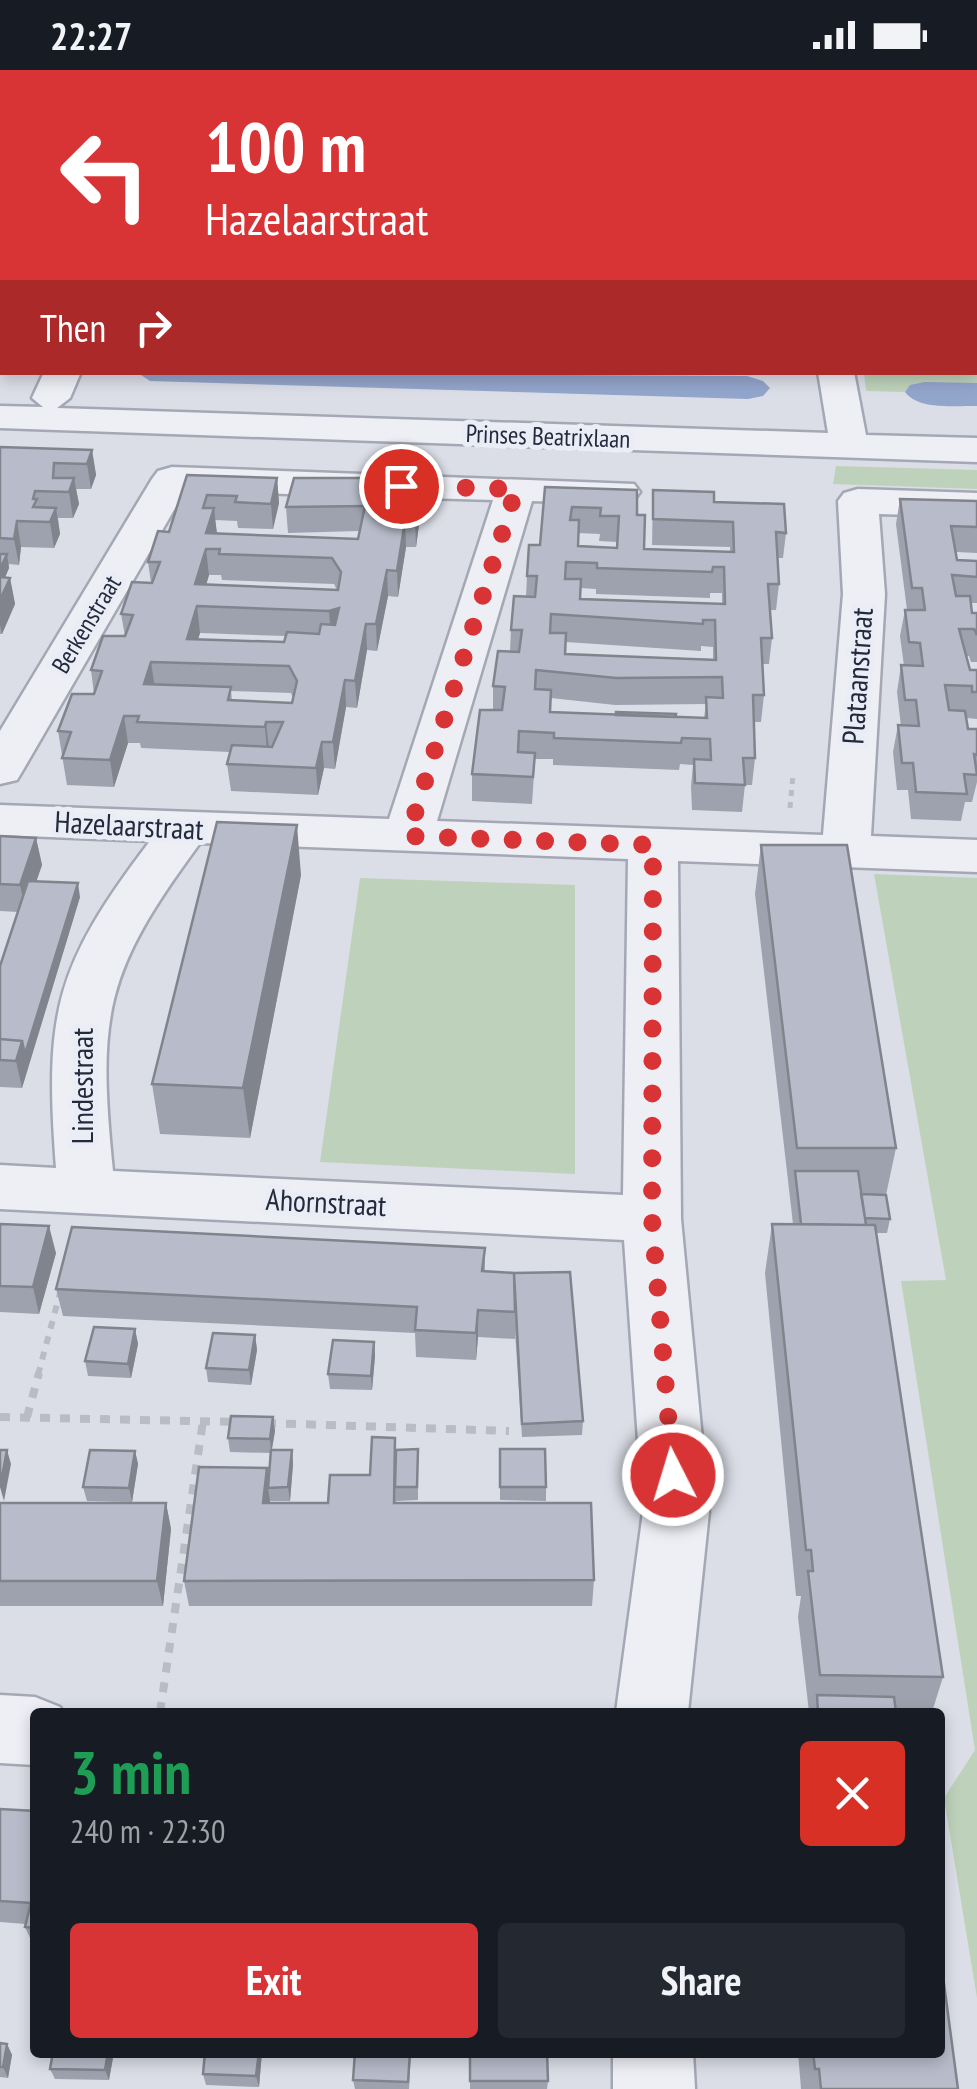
<!DOCTYPE html>
<meta charset="utf-8">
<style>
body{margin:0;font-family:"PT Sans Narrow",sans-serif;background:#242831;color:#f1f3f6;height:100vh;display:flex;flex-direction:column;font-size:38px;white-space:nowrap}
*{box-sizing:border-box;margin:0}
p{font-size:32px;color:#9ea1a6}
.icon{flex:none;width:55px;height:55px;fill:none;stroke:currentColor;stroke-width:2;stroke-linecap:round;stroke-linejoin:round}
.map{position:relative;flex:1;overflow:hidden}
.side{position:absolute;left:30px;top:1638px;width:915px;height:350px;display:flex;flex-direction:column;background:#171b24;border-radius:10px;box-shadow:0 5px 15px #0003}
.side>*{flex:none}
.hud{position:absolute;left:0px;top:0px;width:978px;height:305px;box-shadow:0 5px 15px #0003;background:#d83435;color:#fff;overflow:hidden}
.pin{position:absolute;display:grid;place-items:center;width:85px;height:85px;color:#fff;margin:-42px;border:5px solid #fff;border-radius:50%;box-shadow:0 2px 10px #0007}
.me{position:absolute;width:110px;margin:-55px;rotate:355deg;stroke-linejoin:round;filter:drop-shadow(0 0 8px #0008)}
.turn{display:flex;align-items:center;gap:35px;height:210px;padding:0 40px;font-size:45px}
.turn .icon{width:130px;height:130px;stroke-width:2.5}
.turn b{display:block;font-size:70px;line-height:85px}
.then{display:flex;align-items:center;height:95px;padding:0 40px;background:#0003;gap:20px;font-size:38px}
.round{display:grid;place-items:center;flex:none;width:105px;height:105px;border-radius:10px;background:#242831}
.summary{display:flex;align-items:center;justify-content:space-between;height:170px;padding:0 40px}
h1{font-size:60px;font-weight:700;line-height:75px;color:#1e9e55}
.cta{display:flex;gap:20px;margin-top:auto;padding:20px 40px}
.cta a{flex:1;height:115px;border-radius:10px;background:#d83435;color:#fff;font-size:40px;font-weight:700;line-height:115px;text-align:center}
.cta a+a{background:#242831;color:#f1f3f6}
.status{display:flex;justify-content:space-between;align-items:center;height:70px;padding:0 50px;background:#171b24;direction:ltr}
.status svg{height:28px;fill:currentColor}
.map>svg:first-child{display:block}
.green{fill:#bed2bb}
.water{fill:#92a5cb}
.lines{fill:none;stroke-linecap:round;stroke-linejoin:round}
.street-casing{stroke:#a4a8b4;stroke-width:5}
.path-far2{stroke:#b9bcc5;stroke-width:5;stroke-dasharray:6 6;stroke-linecap:butt}
.path-far1{stroke:#b9bcc5;stroke-width:6;stroke-dasharray:8 8;stroke-linecap:butt}
.path{stroke:#b9bcc5;stroke-width:8;stroke-dasharray:10 10;stroke-linecap:butt}
.street{fill:#eeeff5;fill-rule:evenodd}
.wall{fill:#9ea2ae;fill-rule:evenodd}
.shaded-wall{fill:#81848d}
.building{fill:#b8bcca;stroke:#81848d;stroke-width:2.5;fill-rule:evenodd}
.route{stroke:#d83435;stroke-width:18;stroke-dasharray:0 32.4}
.labels{text-anchor:middle;stroke-width:10;stroke-linejoin:round;paint-order:stroke}
.far-street-label{font-size:25px;fill:#242a3e;stroke:#eaedf5}
.street-label{font-size:30px;fill:#242a3e;stroke:#eaedf5}
</style>
<div class="status"><b>22:27</b><svg viewBox="0 0 49 12"><path d="M0 12V9h3v3zM5 12V6h3v6zM10 12V3h3v9zM15 12V0h3v12zM26 1h20v11H26zM47 4h2v5h-2z"/></svg></div>
<div class="map">
<svg width="977" height="2019" viewBox="0 0 977 2019">
<rect width="100%" height="100%" fill="#dbdee7"/>
<path class="green" d="M977,300V313L910,315L905,322L866,321L864,303Z
M836,396L977,400V419L833,414Z
M874,804L977,808V1928L944,1728L975,1680L901,1211L946,1210Z
M360,808L575,815V1104L320,1092Z"/>
<path class="water" d="M138,303L747,306L763,311L770,318L763,326L748,329L150,311Z
M925,312L977,313V336C955,335 920,341 905,322L910,315Z"/>
<g class="lines">
<g class="street-casing">
<path id="street" d="M0,44H2V62H0Z
M44,302H81L70,328L57,338L828,363L818,302H854L866,365L977,368V392L0,358V336L43,337L32,328Z
M172,397L634,414L640,422L634,430L620,434L532,431L437,751L823,765L843,524L838,431L844,423L858,419L977,423V447L879,444L885,524L871,766L977,770V802L678,791L681,1149L709,1442L688,1642H616L643,1442L624,1170L0,1139V1095L56,1098C44,942 55,896 150,771L0,765V735L389,749L493,430L185,421L23,700L17,710L0,714V661L152,409L158,401ZM200,773L628,789L623,1125L113,1101C97,943 105,902 200,773Z
M0,1625L35,1627L60,1637L63,1642H35V1695L0,1693Z
M613,1982H693L695,2019H613Z"/>
</g>
<path class="path-far2" d="M790,738L793,705"/>
<path class="path-far1" d="M38,1305L60,1223"/>
<path class="path" d="M0,1347L238,1352
M27,1347L39,1303
M266,1353L509,1361
M160,1642L203,1351"/>
<use href="#street" class="street"/>
</g>
<path class="wall" d="M10,0H48L46,2H10Z
M126,0H191L190,2Z
M975,203L977,204V276H975Z
M0,377L92,380L96,405L91,419H76L79,434L73,448H58L60,464L54,478L21,477L19,495L9,494V498L5,507L10,508L15,534L2,564H0Z
M187,405L277,408L279,433L273,459L238,458L237,451L215,450L217,464L358,469L359,461L288,463L286,437L372,420L420,447L416,477H406L398,527L388,526L377,581L367,580L357,638L346,637L335,699L324,698L318,725L231,721L227,694L230,682L141,678L140,673H128L114,717L67,715L58,661L94,624L91,600L125,566L121,544L151,513L148,492L169,462ZM209,505H221L222,510L334,514L337,520L206,515ZM200,563L286,566L284,572L198,569ZM231,621L291,623L293,628L292,633L232,630Z
M545,417L637,445L644,479L730,482V477L652,475L653,420L714,432L786,463L783,488H777L779,514L776,540H770L772,568L769,594H762L764,625L761,652H754L755,688L752,715H745L742,742L692,740L691,716L693,695L680,694L679,700L553,695V689H535L532,734L472,731V704L493,640V616L510,582L511,560L526,527L527,506L540,475ZM578,463L600,464L599,471L617,472V478L578,476ZM580,518L596,519V524L710,528V523H722V534L580,529ZM566,572L701,581V576L713,577V589L566,584ZM551,628L615,635L706,634L704,648L550,642Z
M900,429L977,431V483L956,482L957,490L977,491V533H971L972,543H977V592H971L969,586H966L970,600H977V649L967,648L968,659H977V712L972,732H965L961,751L911,749L908,720H897L893,682L898,655L901,656L897,622L901,595L904,596L900,566L905,540H907L896,454Z
M0,766L36,768L42,795L36,811L80,827L22,1018L0,1017V896L18,842L0,841Z
M761,775L896,1078L886,1125L890,1149L887,1163H876L943,1607L932,1642H809L798,1547L801,1526H796L765,1203L772,1154H793L755,824Z
M301,805L250,1068L160,1064L152,1014Z
M0,1154L56,1183L39,1244L0,1242Z
M485,1178V1202L514,1203L583,1351L582,1365L522,1367L515,1262V1269L478,1267L476,1290L416,1287L415,1263L63,1246L56,1219Z
M135,1259L138,1274L131,1308L88,1306L85,1291Z
M255,1265L257,1280L251,1315L208,1312L206,1298Z
M374,1272L375,1286L372,1320L330,1319L328,1304Z
M273,1347L275,1361L272,1380H292L293,1394L290,1431H270V1433H328L370,1405L396,1380L418,1393V1430L396,1431V1433L594,1510L592,1536H189L184,1511L267,1398L268,1408L270,1383L230,1382L228,1368Z
M500,1379L546,1417V1431L500,1430Z
M135,1381L138,1394L132,1432L87,1431L83,1417Z
M0,1433H166L171,1459L163,1536H0Z
M0,1739L35,1741V1879L25,1857L26,1854L0,1852Z
M0,1973L7,1974L12,1985L8,2008L0,2007Z
M114,1982L109,2010L55,2009L50,1999Z
M205,1982H262L259,2017L206,2015L203,2004Z
M411,1982L409,2019H355L353,2010Z
M470,1982L548,2011L547,2019H470Z
M798,1982H940L958,2019H801Z"/>
<path class="shaded-wall" d="M828,0H855L853,2H826Z
M92,380L96,405L91,419L87,394Z
M74,408L79,434L73,448L69,422Z
M277,408L279,433L273,459L271,434Z
M420,422V447L416,477L415,451Z
M56,438L60,464L54,478L50,452Z
M214,438L217,464L206,463Z
M17,451L21,477L19,495L14,469Z
M405,451L406,477L398,527L397,501Z
M206,479L209,505L200,536L195,514Z
M7,484L9,498L0,520V499Z
M387,500L388,526L377,581L376,554Z
M10,508L15,534L2,564L0,555V530Z
M197,536L200,563L190,595L187,569Z
M339,538L341,564L331,568L329,541Z
M366,554L367,580L357,638L355,611Z
M151,592L155,618L144,614Z
M345,610L346,637L335,699L333,672Z
M124,646L128,673L114,717L110,690Z
M266,652L269,678L267,684L265,657Z
M322,672L324,698L318,725L316,698Z
M297,755L301,805L250,1068L243,1018Z
M36,768L42,795L26,842L20,815Z
M78,813L80,827L22,1018L16,991Z
M49,1156L56,1183L39,1244L33,1217Z
M478,1240V1267L476,1290V1263Z
M135,1259L138,1274L131,1308L128,1294Z
M255,1265L257,1280L251,1315L249,1300Z
M374,1272L375,1286L372,1320L371,1306Z
M273,1347L275,1361L271,1383L270,1369Z
M7,1380L11,1394L4,1431L0,1417Z
M292,1380L293,1394L290,1431L288,1417Z
M135,1381L138,1394L132,1432L129,1418Z
M267,1398L270,1418H268L270,1431L267,1459L263,1433Z
M166,1433L171,1459L163,1536L157,1511Z
M7,1974L12,1985L8,2008L3,1997Z
M108,1982H114L109,2010L105,2000Z
M259,1982H262L259,2017L256,2006Z"/>
<path class="building" d="M405,0H672L720,2H409Z
M777,0H828L826,2H774Z
M975,51H977V71L975,78Z
M975,203L977,204V231H975Z
M0,377L92,380L87,394L54,393L53,408H74L69,422L35,421L33,429H37L33,437L56,438L50,452L17,451L14,469L0,468Z
M187,405L277,408L271,434L235,432L237,426L207,425L203,438H214L206,463L358,469L365,436L286,437L294,408H371L369,420L420,422L415,451H405L397,501L387,500L376,554H366L355,611L345,610L333,672H322L316,698L227,694L232,675L272,677L283,652H266L265,657L137,652L139,646H124L110,690L62,688L71,662L58,661L72,624H94L102,601L91,600L103,566H125L133,545L121,544L132,512L152,513L160,492H148L158,461L169,462ZM206,479H220L219,484L332,488L341,502L338,520L195,514ZM197,536L329,541L339,538L335,555L321,554L319,564L287,562L284,572L187,569ZM151,592L289,596L297,611L292,633L228,630L231,617L144,614Z
M545,417L637,420V445H645L644,479L734,482L733,452L653,449V420L714,422V432L784,434L786,463L776,462L779,514H768L772,568H761L764,625H753L755,688H743L745,715L695,713L694,689L711,690L710,669L682,668L681,673L554,668V663L519,661L518,682L535,683L533,707L472,704L480,640H502L505,617L493,616L498,581L519,582L522,560H511L514,526L535,527L537,506H527L529,475H540ZM572,437L601,438L600,446H619L617,478L578,476L579,450H570ZM566,492L597,493V498L712,502L713,497H724L725,534L580,529L581,509H565ZM551,544L703,554V550H715L716,590L565,584L566,563H550ZM536,600L616,608L722,607L723,628L706,627L707,648L550,642L551,620L535,619Z
M900,429L977,431V457L951,456L957,490L977,491V507L952,505L956,526H970L972,543H977V565L974,559H959L970,600H977V622H972V616L945,615L949,640L965,641L968,659H977V685L974,684L977,705L964,704L967,724L916,722L913,693H902L898,655L919,656L916,630H905L901,595L923,596L920,573L909,572L905,540H925L922,518H912Z
M0,484H7L0,499Z
M0,507L10,508L0,530Z
M616,642L676,644L675,647L616,645Z
M217,752L297,755L243,1018L152,1014Z
M0,766L36,768L20,815L0,814Z
M761,775H847L896,1078H797Z
M28,811L78,813L25,984L22,971L0,969V896Z
M0,969L22,971L16,991L0,990Z
M795,1101H858L866,1155L801,1154Z
M861,1124L886,1125L890,1149L865,1148Z
M0,1154L49,1156L33,1217L0,1216Z
M772,1154L875,1155L943,1607L820,1605L808,1501H813L811,1480H806Z
M72,1157L485,1178L482,1201L514,1203L515,1242L478,1240L476,1263L415,1260L417,1237L56,1219Z
M570,1202L583,1351L522,1354L514,1203Z
M94,1257L135,1259L128,1294L85,1291Z
M213,1263L255,1265L249,1300L206,1298Z
M333,1270L374,1272L371,1306L328,1304Z
M231,1346L273,1347L270,1369L228,1368Z
M372,1367L395,1368L394,1433H591L594,1510L184,1511L199,1397L267,1398L263,1433H328L330,1405H370Z
M418,1379L417,1417H395L396,1380Z
M500,1379H545L546,1417H500Z
M0,1380H7L0,1417Z
M90,1380L135,1381L129,1418L83,1417Z
M271,1380H292L288,1417L268,1418Z
M0,1433H166L157,1511H0Z
M817,1625L894,1627L896,1642H818Z
M0,1739L35,1741V1858L25,1857L31,1833L0,1831Z
M940,1884L958,2019H821L819,1999H815L813,1982H940Z
M0,1973L7,1974L3,1997H0Z
M53,1982H108L105,2000L50,1999Z
M205,1982H259L256,2006L203,2004Z
M355,1982H410L408,2012L353,2010Z
M470,1982H547L548,2011H470Z"/>
<g class="lines">
<path class="route" d="M401,416L516,419L408,766L653,775L652,1149L673,1405"/>
</g>
<g class="labels">
<g class="far-street-label">
<text transform="translate(548 366) rotate(2)" y="9">Prinses Beatrixlaan</text>
<text transform="translate(86 554) rotate(-59)" y="9">Berkenstraat</text>
</g>
<g class="street-label">
<text transform="translate(858 606) rotate(-86)" y="10">Plataanstraat</text>
<text transform="translate(129 756) rotate(3)" y="10">Hazelaarstraat</text>
<text transform="translate(83 1016) rotate(-90)" y="10">Lindestraat</text>
<text transform="translate(326 1133) rotate(3)" y="10">Ahornstraat</text>
</g>
</g>
</svg>
<div class="pin" style="left:401px;top:416px;background:#d93025"><svg class="icon" aria-label="arrive" viewBox="0 0 24 24"><path d="M6 21V4h12l-3 4 3 4H6"/></svg></div>
<svg class="me" style="left:673px;top:1405px" viewBox="-20 -20 40 40"><circle r="17" fill="#d83435" stroke="#fff" stroke-width="3"/><path d="M0-11L8 9 0 5-8 9z" fill="#fff"/></svg>
<div class="hud">
<div class="turn"><svg class="icon" aria-label="left" viewBox="0 0 24 24"><path d="M17 20v-9H6M10 6l-5 5 5 5"/></svg><div><b>100 m</b>Hazelaarstraat</div></div>
<div class="then">Then<svg class="icon" aria-label="right" viewBox="0 0 24 24"><path d="M7 20v-9h11M14 6l5 5-5 5"/></svg></div>
</div>
<section class="side">
<div class="summary"><div><h1>3 min</h1><p>240 m · 22:30</p></div><a class="round" style="background:#d93025;color:#fff"><svg class="icon" aria-label="close" viewBox="0 0 24 24"><path d="M6 6l12 12M18 6L6 18"/></svg></a></div>
<div class="cta"><a>Exit</a><a>Share</a></div>
</section>
</div>
